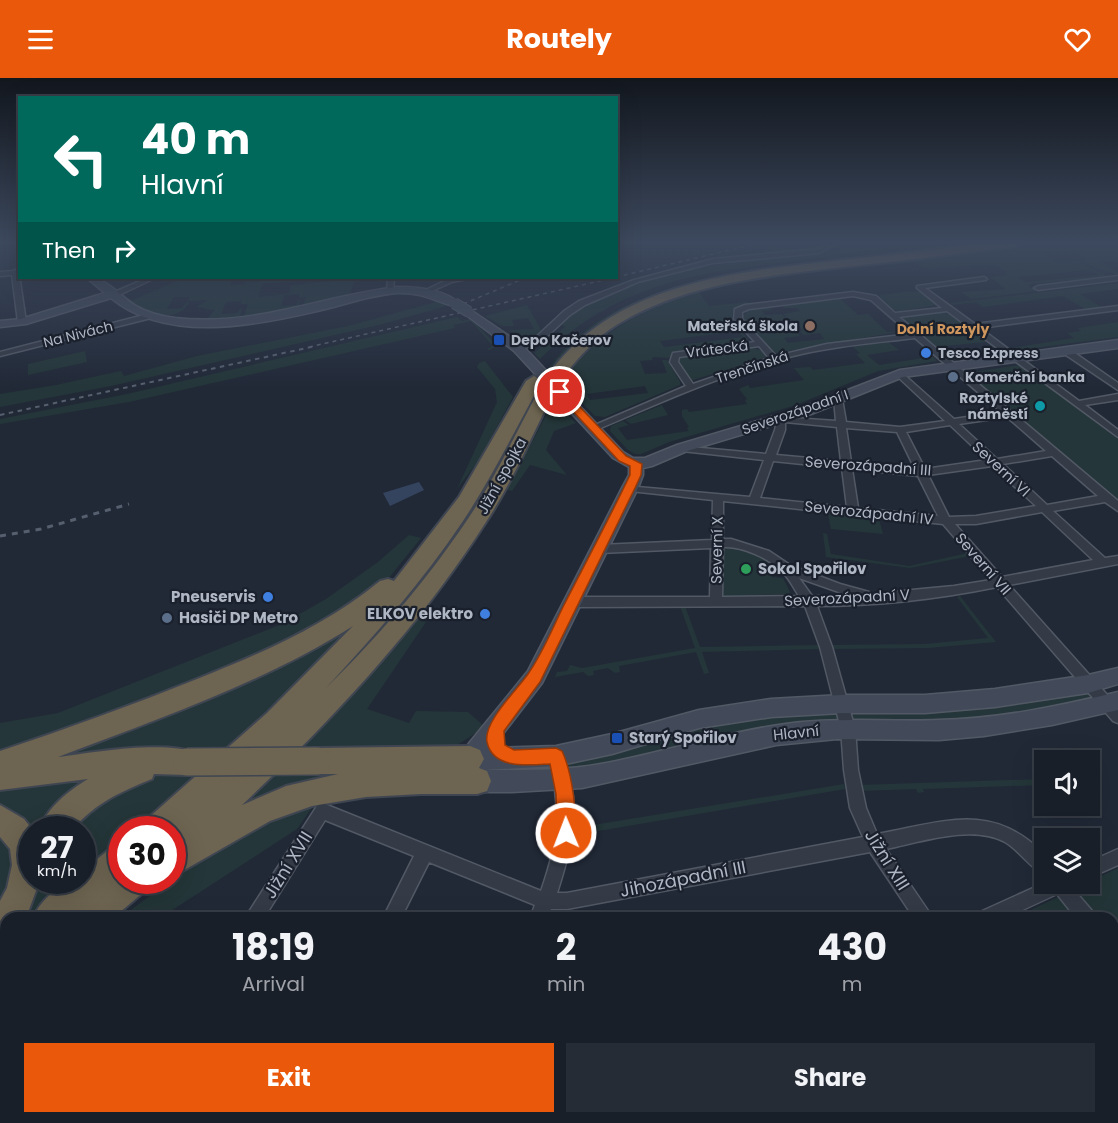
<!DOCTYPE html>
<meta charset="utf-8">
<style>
body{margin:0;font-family:Poppins,sans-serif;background:#262c35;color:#f1f3f6;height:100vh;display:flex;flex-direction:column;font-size:22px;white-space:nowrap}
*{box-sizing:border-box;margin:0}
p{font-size:20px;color:#9fa2a8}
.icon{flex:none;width:33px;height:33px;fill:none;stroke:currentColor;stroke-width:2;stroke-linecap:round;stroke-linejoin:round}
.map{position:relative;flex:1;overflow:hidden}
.panel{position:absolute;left:0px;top:834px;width:1119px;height:212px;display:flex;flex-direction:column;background:#191f29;border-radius:18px 18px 0 0;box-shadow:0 6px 24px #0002,0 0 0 2px #373d46}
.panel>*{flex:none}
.top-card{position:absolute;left:18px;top:18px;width:600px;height:183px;border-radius:0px;box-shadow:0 6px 24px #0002,0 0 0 2px #373d46;background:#00695c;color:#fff;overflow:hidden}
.buttons{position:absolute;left:1034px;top:672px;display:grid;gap:12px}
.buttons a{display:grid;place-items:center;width:66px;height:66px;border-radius:0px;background:#191f29;box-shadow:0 6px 24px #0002,0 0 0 2px #373d46;font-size:30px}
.speed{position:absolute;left:18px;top:738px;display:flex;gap:12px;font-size:30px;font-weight:700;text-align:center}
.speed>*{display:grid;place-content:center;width:78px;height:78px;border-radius:50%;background:#191f29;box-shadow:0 6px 24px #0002,0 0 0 2px #373d46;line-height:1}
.speed small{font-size:15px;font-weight:400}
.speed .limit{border:9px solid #d22;background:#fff;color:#111}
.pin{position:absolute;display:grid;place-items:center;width:51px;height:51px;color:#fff;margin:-26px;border:3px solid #fff;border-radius:50%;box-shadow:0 2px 6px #0007}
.me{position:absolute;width:66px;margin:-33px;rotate:359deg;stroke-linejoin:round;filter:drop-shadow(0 0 4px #0008)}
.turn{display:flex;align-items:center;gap:21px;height:126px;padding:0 24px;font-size:27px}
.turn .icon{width:78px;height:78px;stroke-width:2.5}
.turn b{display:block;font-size:42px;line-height:51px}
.then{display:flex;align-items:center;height:57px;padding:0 24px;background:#0003;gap:12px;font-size:22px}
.eta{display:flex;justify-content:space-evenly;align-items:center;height:102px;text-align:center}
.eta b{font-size:36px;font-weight:700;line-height:42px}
.primary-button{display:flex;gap:12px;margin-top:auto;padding:12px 24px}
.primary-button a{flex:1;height:69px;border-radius:0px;background:#ea580c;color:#fff;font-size:24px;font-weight:700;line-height:69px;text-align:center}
.primary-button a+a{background:#262c35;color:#f1f3f6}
header{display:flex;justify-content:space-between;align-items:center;height:78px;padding:0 24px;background:#ea580c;color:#fff;font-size:27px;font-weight:700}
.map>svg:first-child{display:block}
.green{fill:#243639;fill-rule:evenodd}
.water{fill:#35445e}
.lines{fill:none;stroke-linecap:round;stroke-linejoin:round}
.street-casing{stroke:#525965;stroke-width:3}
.secondary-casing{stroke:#525965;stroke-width:3}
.highway-casing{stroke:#3f4652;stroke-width:4}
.street{fill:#343b47;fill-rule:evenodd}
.secondary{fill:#424a5a;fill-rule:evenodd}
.highway{fill:#6d6451;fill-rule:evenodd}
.rail-far2{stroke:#565f6e;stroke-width:1.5;stroke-dasharray:4 4;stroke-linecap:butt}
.rail-far1{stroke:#565f6e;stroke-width:2;stroke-dasharray:4.5 4.5;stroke-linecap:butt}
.rail{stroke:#565f6e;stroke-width:3;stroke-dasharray:6 6;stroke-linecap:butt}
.secondary-bridge-casing{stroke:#525965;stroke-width:12;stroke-linecap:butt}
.highway-bridge-far1-casing{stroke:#3f4652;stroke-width:19;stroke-linecap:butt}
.highway-bridge-casing{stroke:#3f4652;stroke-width:30;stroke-linecap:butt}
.secondary-bridge{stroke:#424a5a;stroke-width:10}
.highway-bridge-far1{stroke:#6d6451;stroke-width:16}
.highway-bridge{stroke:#6d6451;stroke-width:27}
.route{fill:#ea580c;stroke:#983908;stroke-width:1.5}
.education-dot{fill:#8d6e63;stroke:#1a202c;stroke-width:2}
.transit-dot{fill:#1a4fb4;stroke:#1a202c;stroke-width:2}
.shop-dot{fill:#3f7fe0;stroke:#1a202c;stroke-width:2}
.service-dot{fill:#5c6f8a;stroke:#1a202c;stroke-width:2}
.culture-dot{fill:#0f9aa8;stroke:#1a202c;stroke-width:2}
.leisure-dot{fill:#2e9e5b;stroke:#1a202c;stroke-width:2}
.labels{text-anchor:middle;stroke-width:4.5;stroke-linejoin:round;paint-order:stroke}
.far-poi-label{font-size:14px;font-weight:bold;fill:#afb6c4;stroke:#1a202c;text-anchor:start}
.far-neighbourhood-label{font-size:14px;font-weight:bold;fill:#cf965e;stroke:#1a202c}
.far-street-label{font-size:14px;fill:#afb6c4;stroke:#1a202c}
.street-label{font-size:15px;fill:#afb6c4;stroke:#1a202c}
.poi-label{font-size:15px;font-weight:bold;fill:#afb6c4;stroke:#1a202c;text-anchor:start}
.near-street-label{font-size:18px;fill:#afb6c4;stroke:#1a202c}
</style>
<header><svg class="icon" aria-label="menu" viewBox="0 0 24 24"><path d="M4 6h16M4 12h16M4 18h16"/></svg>Routely<svg class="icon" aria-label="heart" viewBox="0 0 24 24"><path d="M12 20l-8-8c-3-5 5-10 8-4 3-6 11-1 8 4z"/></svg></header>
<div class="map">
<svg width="1118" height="1045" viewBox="0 0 1118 1045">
<rect width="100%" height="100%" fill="#212937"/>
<path class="green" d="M775,164H831L817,171L780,176L766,166Z
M873,164H934C890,169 847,176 803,182C700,194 617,204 540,281L534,275L565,249L561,246C574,233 590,225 608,218C676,186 750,184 824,175L841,172L839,169Z
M1042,164H1118V185L1113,182L1099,184L1118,194V197L1094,189L1083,183L1087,181L1071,172L1041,174L1058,185L1077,183L1109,199L1030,206L1029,209L1039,213L971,221L961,214L1006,211L990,199L1007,197L1006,194L995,186L924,190L914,184L868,189L865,187ZM1090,192L1099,197L1025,204L1017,199Z
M824,184L826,185C728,199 618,206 552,291L550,289C613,205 729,196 824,184Z
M184,200H231L230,207L245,206L248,201L250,204H257L264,200H333L262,206L258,219L289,216L291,207L355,201L349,218L303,228L306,219H299V216L284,217L281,228L296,227L300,221L299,229L244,238L248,226H241V223L226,224L221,236L237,235L242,229L240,239L207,241L215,232L196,229L209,222L189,223V219H174L167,231L182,230L187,224L189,225C173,251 137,229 120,216L131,223Z
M1118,205V211L1080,216L1101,229L1085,231L1063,218L983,229L976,224L950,227L951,225Z
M699,214L709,228L747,224L749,226L738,230L732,237L733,242L749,263L684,272L668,280L653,279L652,282L640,283L645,296L667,295L662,282H667L680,304V307L605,339L595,338L562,305C595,255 644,230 699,214ZM738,253L743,259L664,269L660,263ZM645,308L648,315L590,322L587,316Z
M904,214H923L937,227L899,233L892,231L877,220L880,217Z
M840,221L858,237L881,234L868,236L887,254L903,253L776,275L771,272L742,239L748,232L767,229L773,232L762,233L765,237L782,236L786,241L782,242L792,254H796L800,258L784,260L788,265L824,261L820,255L804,257L800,254L803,252L792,241H788L783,236L800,233L797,230H782L784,229L783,227Z
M440,223L446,228L383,246L111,308L0,329V316L56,307L121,293L124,298L197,278L348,248Z
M527,227L542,254L524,265L509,252L534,251L528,240L512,242L514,248H502L485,238Z
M940,234L955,238L987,264L944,268L950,271L935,269L903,241L908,238Z
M457,239L462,243L470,241L474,244L497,268L489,272L487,271L493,268L471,243L453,247L455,250L129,324L0,346V341L127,316Z
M1118,244V259L1020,272L1011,270L1074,260L1067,255L1081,253L1078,250Z
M888,264L899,272L867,277L879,287L923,280L920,277L930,276L937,283L878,293L796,327L669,364L641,376H635L628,372L610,353L611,348L623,343L629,347L618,350L627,362L689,353L687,350L689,349L682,338V332L687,331L689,334L747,326L745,322L747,321L739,311L748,307L750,310L804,302L794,290L810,289L813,292L865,285L856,276L860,275L853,269Z
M751,269L762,273L765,278L764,280L693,302L686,298L677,283L682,278L691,276L695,281L746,274L744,270Z
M85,273L87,284L28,297V286Z
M485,283L513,319L479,382L457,411L497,324L495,311L477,289L479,285Z
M1020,287L1118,361V421L966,295Z
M553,324L576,345L554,353L546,372L567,397L530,387L512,413L507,412Z
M662,327L668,337L631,346L625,342Z
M477,419L482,420C430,497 372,579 297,635Z
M828,436L879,441L883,456L831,451Z
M823,455L827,456L831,476L909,488L968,475L970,478L910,490L826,479Z
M409,457L421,460L388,501L360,527L325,550L0,681V645L58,635L282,546L326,521L378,484Z
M722,468L742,471L768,483L772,499L783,500L791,516L760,517L722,521Z
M960,518L996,564L928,570L833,571L832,567L925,566L988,560L957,519Z
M680,528H685L700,569L820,567L821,571L702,574L709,595L704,596L696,574L619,588L620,594L615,595L608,590L593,593L594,597L588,598L583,594L555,599L557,594L567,593L570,587L582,590L695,570Z
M416,541L426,544L367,631L409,645L416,633L468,634L485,649L454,669L296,671Z
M358,547L225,672L47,681L288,584Z
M1086,610L1097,620L1046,634L944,645L851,644L850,631Z
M837,631L842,643L564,695L566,682L728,643Z
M365,692L233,735L275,694Z
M202,694L135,751L122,752L121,763L83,794L82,752H64L71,743L148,697Z
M102,696L41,751H33L14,733L0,729V705Z
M1044,701V707L923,711L924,714L918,715L916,711L860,713L859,707Z
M844,706L845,711L575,757V750Z
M318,721L297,751L160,840H120L213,771L257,745Z
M0,755C27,777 9,807 0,835Z
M1118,790V865L1113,859V840H1097L1074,811Z
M37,803H72L24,840Z
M1060,818L1078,840H1014Z
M6,928V1027L2,1045H0V933Z
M83,1040H229L238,1045H82Z"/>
<path class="water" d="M419,404L424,412L390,428L383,415Z"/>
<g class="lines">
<g class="street-casing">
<path id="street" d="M831,165L836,166L819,175L713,185L638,204L585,227L570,237L540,265L518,272L514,270L534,261L564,233L579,223L634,202L713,181L818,171Z
M20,190L19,196L26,244L22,246L18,244L12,197L0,198V194L13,193Z
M1118,198V202L1038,212L1034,210L1038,208Z
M984,199L987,201L986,202L925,210L975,246L1118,228V232L980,250L1079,323L1118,316V322L1085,327L1118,352V359L947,233L899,239L1118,423V433L1105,424L1053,433L1105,480L1118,478V486L1009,507L1118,629V645L1113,643L997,509C938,521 877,528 817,528L832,569L855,651L858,692L866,730L877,756C941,745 989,723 1041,773L1044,776V796C1030,790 1019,772 1005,764C972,746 921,764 886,771L933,840H914L870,774L567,831H551L548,840H530L535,827L429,784L401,840H383L414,778L325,742L264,840H245L317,728L322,725L541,813C560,759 561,733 549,678L551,673L556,671L561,673L563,678C567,691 571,705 573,719C576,752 567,784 557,815H567L863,759L850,730L844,692L841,651L820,569L805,528L573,529L569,527L567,524L569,521L573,519H710L711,470L600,475L594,471L600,467L712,462L713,422L630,413L626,412V408L750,419L764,382L682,373L677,370L679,368L766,376L775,352L778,339L836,343L834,321L838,318L842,321L846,344L900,349L945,343L897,298L896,296L900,293L954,341L1001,334L915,260C874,265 833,268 793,278C725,295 660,325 596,352H590L588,350L686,308L670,284L673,275L755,264L734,241L735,231L745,227L853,214L876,218L895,235L942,230L917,210V208ZM853,218L871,222L910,256L827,266L776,278L742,241V234L749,231ZM759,268L769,280L693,306L678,284L679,279ZM1007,339L1046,373L997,381L959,346ZM785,344L837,349L841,383L776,377L785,352ZM950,347L987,382L925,391L906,354ZM846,350L897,354L915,391L851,384ZM1052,378L1098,418L1047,427L1003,386ZM773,383L842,390L847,429L760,420ZM992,388L1036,428L976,438L949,439L928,397ZM852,391L918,398L938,438L858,430ZM723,423L943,446L991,502L954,508L870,516L869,514L840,506L790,487L769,473L731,461H723ZM1042,434L1093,482L1002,499L955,446H976ZM723,469C742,468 770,480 783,495C790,501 794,511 799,518L722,519ZM799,500L850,518H812Z
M147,200H155L117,218L110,216Z
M388,200H394L393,214L387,213Z
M450,200H472L452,204L430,214L424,213Z
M148,236H151V240L0,278V274Z
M1063,271H1069L1118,305V312L1063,275Z
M1118,771V787L1089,800V784Z
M1044,805L1069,806L1093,834L1096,840H1076L1057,816L1005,840H977L980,834Z
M1113,862L1118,864V897L1113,899Z
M455,1040H475L473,1045H453Z
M730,1040H750L749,1045H729Z
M1047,1040H1069L1071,1045H1049Z"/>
</g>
<g class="secondary-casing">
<path id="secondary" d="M87,200C106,198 120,219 136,228C148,235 161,238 175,240C255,249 321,218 397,209C418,209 443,211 459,225L454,228C432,222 422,214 397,215C370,217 344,227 317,233C253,248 166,265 111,220L26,246L0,249V243L21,241L105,215Z
M469,231L522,267L623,374L633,380H645L677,367L801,330L900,292L1118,262V270L903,299L811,336L687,373L652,388L643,390V397L638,410L542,605L492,670L556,668L612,656L699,632L771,621L842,617H925L995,611L1088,597L1118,590V606L1088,615L995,629L925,635H842L771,639L699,650L612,676L556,688L483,692C522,692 562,693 601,686C665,674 728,653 793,645C841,639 890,644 938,642C999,641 1059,628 1118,614V632L1052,647L984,658L939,662L837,661L776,667L582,710L512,714H477L469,711L461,694L463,689L459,681L462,674L528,593L622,410L629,397V389L613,380L514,273L465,236V232Z"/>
</g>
<g class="highway-casing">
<path id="highway" d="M991,164H1022L1016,168L993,171C943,178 893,184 843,189C767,198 686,205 618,246C596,259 579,279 563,299H551L549,296C615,204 738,194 841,182C891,177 941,171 991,164Z
M534,298L542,303C516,350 493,398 463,443C423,503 375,557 326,610C381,556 433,495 475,430C498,393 517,353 538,314L546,309L552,311L554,314C532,357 513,403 486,444C419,549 333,641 242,727L286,708L338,696H317L307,692L303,683L307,674L317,670L470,668L480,672L484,681L479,690L487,693L491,703L487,713L477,716H421L366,719L312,728L270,743L172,799V752H142L146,742L267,635L353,548C265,604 156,642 58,679C94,674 164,662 197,675L201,684L197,693L187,697L154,696L152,701C118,715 97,724 72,752H39C47,730 68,713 88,701L0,712V673C66,651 132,627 197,601C262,575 325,548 380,503L388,501L394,503L459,419L526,303Z
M0,727L24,741L32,751V802H40L26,840H6V855L0,853V823L7,810L12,787L10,771L0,759Z
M122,766V802H149L145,813L113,840H33C40,822 63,802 82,802V793L111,770Z
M6,857V923L0,925V859Z"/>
</g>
<use href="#street" class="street"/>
<use href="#secondary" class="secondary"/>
<use href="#highway" class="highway"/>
<path class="rail-far2" d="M616,199L764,164
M456,229L525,200
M309,269L613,200"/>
<path class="rail-far1" d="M0,337L316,268"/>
<path class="rail" d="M0,458L41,451L129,426"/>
<g class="secondary-bridge-casing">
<path id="secondary-bridge" d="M454,225L469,234"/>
</g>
<g class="highway-bridge-far1-casing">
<path id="highway-bridge-far1" d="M546,314L557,296"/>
</g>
<g class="highway-bridge-casing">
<path id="highway-bridge" d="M187,684L317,683"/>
</g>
<use href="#secondary-bridge" class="secondary-bridge"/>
<use href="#highway-bridge-far1" class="highway-bridge-far1"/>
<use href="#highway-bridge" class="highway-bridge"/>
</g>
<linearGradient id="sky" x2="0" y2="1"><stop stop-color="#12171e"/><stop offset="0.53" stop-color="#3d495e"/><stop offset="1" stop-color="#3d495e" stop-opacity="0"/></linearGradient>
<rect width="1118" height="310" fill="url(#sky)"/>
<path class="route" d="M560,311L564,312L626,378L642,386L641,397L635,410L540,604L504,653L505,667L514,672L556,670L562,673C571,692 580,741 572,761L566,764L559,761L557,755L556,716L550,686C529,687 493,692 487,664C483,644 517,612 528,596C543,575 553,549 564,527C586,484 609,441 630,397V388L619,383L557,316L555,314Z"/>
<circle class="education-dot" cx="810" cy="248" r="6"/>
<g class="transit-dot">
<rect x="493" y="256" width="12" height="12" rx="3"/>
<rect x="611" y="654" width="12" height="12" rx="3"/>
</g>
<g class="shop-dot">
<circle cx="926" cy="275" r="6"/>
<circle cx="268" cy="519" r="6"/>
<circle cx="485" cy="536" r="6"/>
</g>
<g class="service-dot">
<circle cx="953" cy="299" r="6"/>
<circle cx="167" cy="540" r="6"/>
</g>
<circle class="culture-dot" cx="1040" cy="328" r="6"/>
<circle class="leisure-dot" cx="746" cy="491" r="6"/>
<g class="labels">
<g class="far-poi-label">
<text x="798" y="253" text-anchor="end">Mateřská škola</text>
<text x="511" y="267">Depo Kačerov</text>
<text x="938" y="280">Tesco Express</text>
<text x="965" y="304">Komerční banka</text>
<text x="1028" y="325" text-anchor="end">Roztylské<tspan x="1028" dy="16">náměstí</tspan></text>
</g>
<g class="far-neighbourhood-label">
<text x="943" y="256">Dolní Roztyly</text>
</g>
<g class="far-street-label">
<text transform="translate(78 256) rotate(-14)" y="5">Na Nivách</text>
<text transform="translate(717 271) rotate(-7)" y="5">Vrútecká</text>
<text transform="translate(752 289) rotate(-18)" y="5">Trenčínská</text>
<text transform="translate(795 334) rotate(-19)" y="5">Severozápadní I</text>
</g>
<g class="street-label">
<text transform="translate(868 388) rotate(4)" y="5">Severozápadní III</text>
<text transform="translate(1001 391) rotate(43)" y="5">Severní VI</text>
<text transform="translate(502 398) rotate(-61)" y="5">Jižní spojka</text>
<text transform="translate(869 435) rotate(6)" y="5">Severozápadní IV</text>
<text transform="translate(717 472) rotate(-89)" y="5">Severní X</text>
<text transform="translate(983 486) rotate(49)" y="5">Severní VII</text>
<text transform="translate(847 520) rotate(-3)" y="5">Severozápadní V</text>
<text transform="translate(796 655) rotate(-6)" y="5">Hlavní</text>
</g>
<g class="poi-label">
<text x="758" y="496">Sokol Spořilov</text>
<text x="256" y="524" text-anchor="end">Pneuservis</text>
<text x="473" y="541" text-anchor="end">ELKOV elektro</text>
<text x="179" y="545">Hasiči DP Metro</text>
<text x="629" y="665">Starý Spořilov</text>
</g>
<g class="near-street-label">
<text transform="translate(887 782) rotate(58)" y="6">Jižní XIII</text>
<text transform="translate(288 787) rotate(-58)" y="6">Jižní XVII</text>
<text transform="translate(683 801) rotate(-11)" y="6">Jihozápadní III</text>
</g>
</g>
</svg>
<div class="buttons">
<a><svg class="icon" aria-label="sound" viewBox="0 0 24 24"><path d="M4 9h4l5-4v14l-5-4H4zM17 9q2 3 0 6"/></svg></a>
<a><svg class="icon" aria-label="layers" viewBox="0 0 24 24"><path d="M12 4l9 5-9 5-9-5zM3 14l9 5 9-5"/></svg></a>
</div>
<div class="speed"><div>27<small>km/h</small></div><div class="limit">30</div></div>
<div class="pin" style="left:560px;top:314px;background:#d93025"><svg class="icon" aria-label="arrive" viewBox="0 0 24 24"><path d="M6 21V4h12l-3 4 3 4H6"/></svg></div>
<svg class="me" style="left:566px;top:755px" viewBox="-20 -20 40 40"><circle r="17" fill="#ea580c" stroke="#fff" stroke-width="3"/><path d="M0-11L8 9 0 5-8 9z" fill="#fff"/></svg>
<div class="top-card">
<div class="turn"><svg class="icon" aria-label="left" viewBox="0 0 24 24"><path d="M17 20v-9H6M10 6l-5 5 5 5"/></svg><div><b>40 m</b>Hlavní</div></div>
<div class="then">Then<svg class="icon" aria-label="right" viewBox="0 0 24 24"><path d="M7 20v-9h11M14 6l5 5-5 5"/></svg></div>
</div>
<section class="panel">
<div class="eta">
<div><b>18:19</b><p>Arrival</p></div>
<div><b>2</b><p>min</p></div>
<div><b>430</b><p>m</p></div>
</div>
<div class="primary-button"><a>Exit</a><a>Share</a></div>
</section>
</div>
